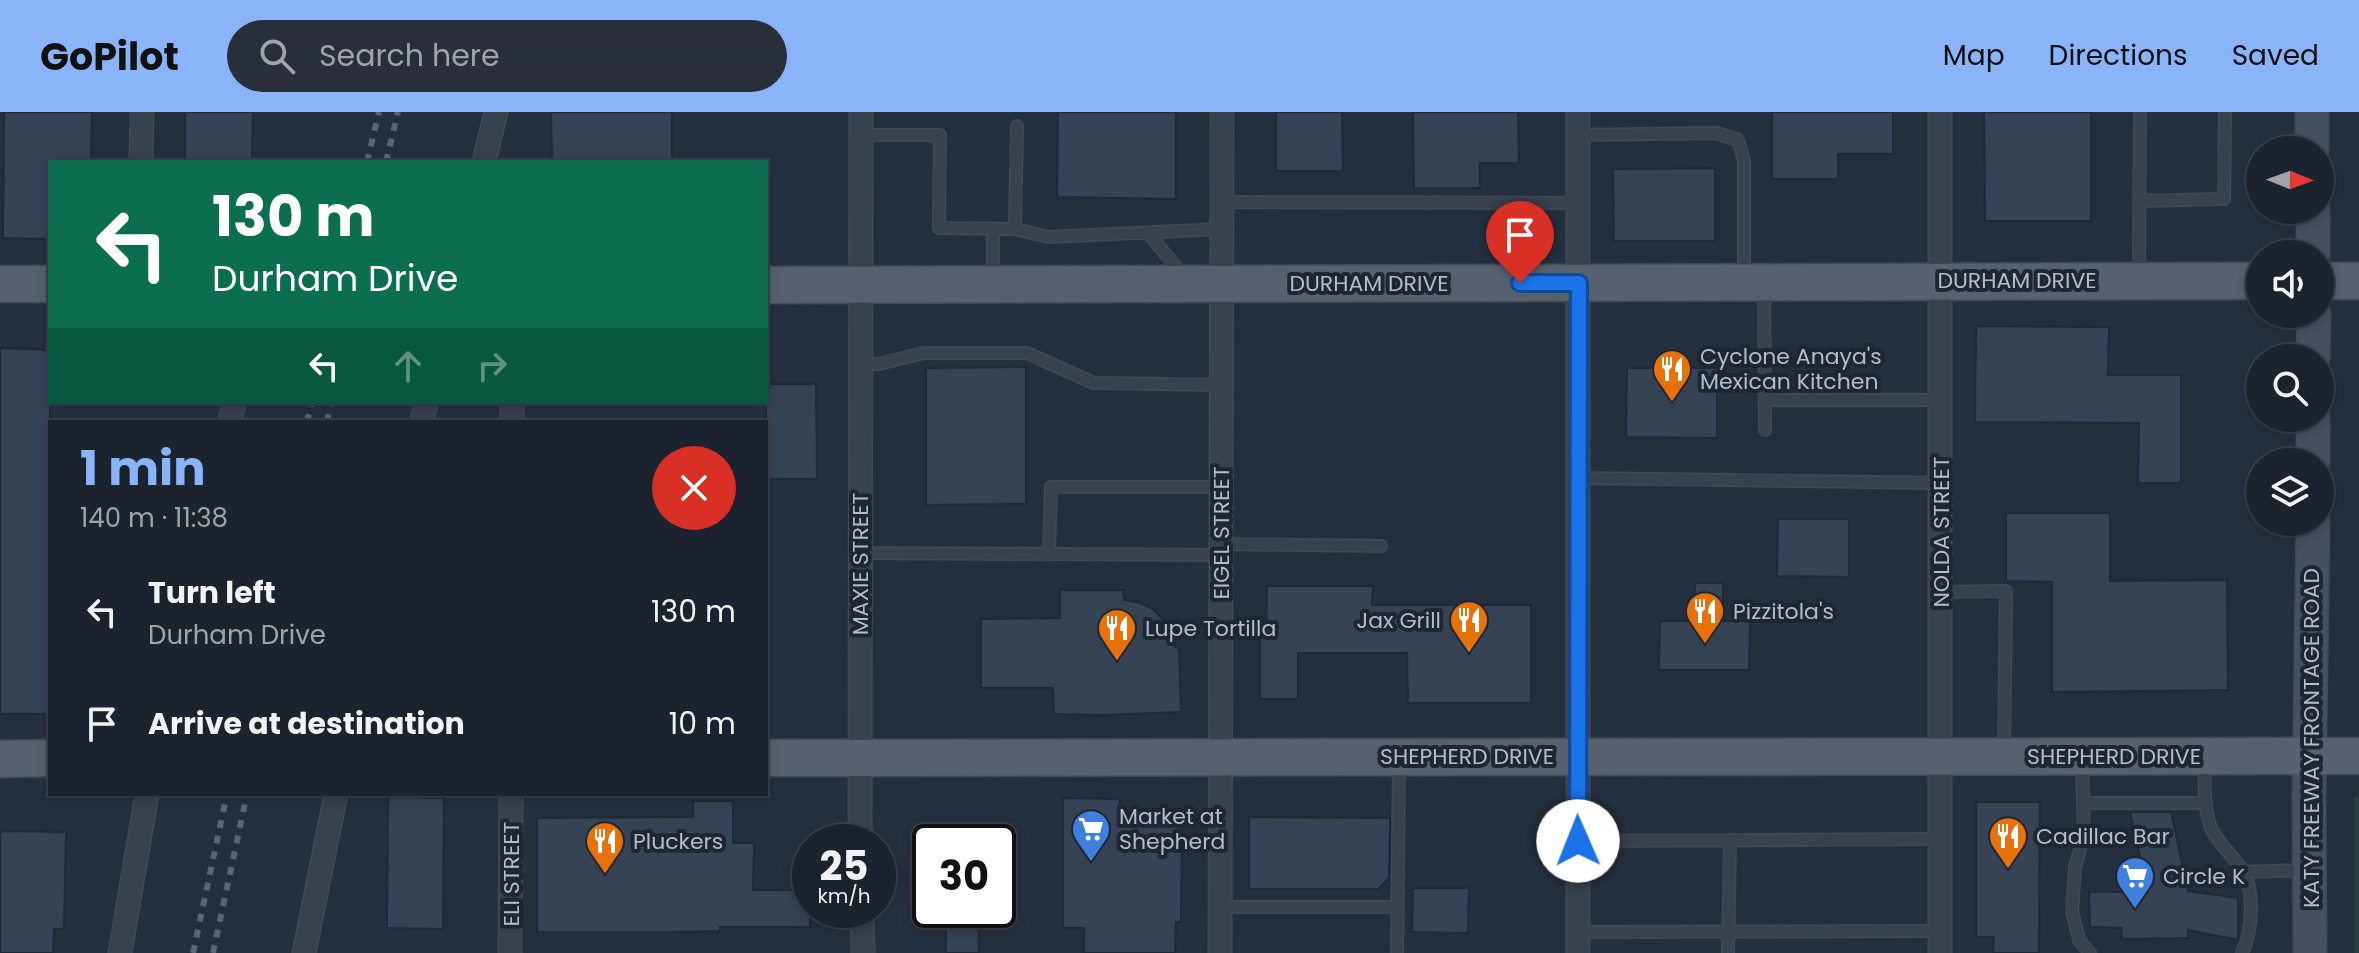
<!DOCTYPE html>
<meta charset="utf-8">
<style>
body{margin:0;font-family:Poppins,sans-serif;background:#282f3a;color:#f1f3f6;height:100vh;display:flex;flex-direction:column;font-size:30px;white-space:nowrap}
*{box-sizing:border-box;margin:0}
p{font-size:26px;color:#a0a4aa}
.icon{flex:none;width:44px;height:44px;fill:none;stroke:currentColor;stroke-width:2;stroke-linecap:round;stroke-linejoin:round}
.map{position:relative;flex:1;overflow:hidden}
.drawer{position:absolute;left:48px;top:308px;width:720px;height:376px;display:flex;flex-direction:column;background:#1b232e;border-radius:0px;box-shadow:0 4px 12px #0003,0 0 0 2px #39404a}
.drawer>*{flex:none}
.top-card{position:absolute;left:48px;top:48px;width:720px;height:244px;border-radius:0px;box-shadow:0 4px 12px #0003,0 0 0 2px #39404a;background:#0b6e4f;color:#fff;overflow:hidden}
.needle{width:52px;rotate:91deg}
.tools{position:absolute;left:2246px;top:24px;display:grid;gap:16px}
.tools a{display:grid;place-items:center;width:88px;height:88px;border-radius:50%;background:#1b232e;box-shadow:0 4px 12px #0003,0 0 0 2px #39404a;font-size:40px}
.speed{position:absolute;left:792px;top:712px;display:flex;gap:16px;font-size:40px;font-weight:700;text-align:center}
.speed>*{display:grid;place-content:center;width:104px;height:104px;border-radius:50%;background:#1b232e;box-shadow:0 4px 12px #0003,0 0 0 2px #39404a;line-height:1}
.speed small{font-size:20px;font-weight:400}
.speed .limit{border:4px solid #111;border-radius:12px;background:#fff;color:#111}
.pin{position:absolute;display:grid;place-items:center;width:68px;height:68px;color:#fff;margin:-82px -34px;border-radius:50% 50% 50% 0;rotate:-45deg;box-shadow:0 0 8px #0007}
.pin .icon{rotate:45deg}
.me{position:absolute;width:88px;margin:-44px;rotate:359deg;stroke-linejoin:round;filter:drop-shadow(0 0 6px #0008)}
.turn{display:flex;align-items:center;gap:28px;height:168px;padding:0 32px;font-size:36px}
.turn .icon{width:104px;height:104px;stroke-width:2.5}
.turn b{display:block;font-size:56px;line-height:68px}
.lanes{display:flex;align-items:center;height:76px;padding:0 32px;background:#0003;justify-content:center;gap:40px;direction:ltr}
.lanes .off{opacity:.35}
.round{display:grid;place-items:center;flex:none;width:84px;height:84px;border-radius:42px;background:#282f3a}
.headline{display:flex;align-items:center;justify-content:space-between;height:136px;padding:0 32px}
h1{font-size:48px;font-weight:700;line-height:60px;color:#8ab4f8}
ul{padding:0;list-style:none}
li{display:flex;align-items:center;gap:24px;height:112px;padding:0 32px}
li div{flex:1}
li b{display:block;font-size:30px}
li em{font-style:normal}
header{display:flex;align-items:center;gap:48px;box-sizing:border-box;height:112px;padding:0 40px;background:#8ab4f8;color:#111}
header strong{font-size:38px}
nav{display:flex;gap:44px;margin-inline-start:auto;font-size:28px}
.search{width:560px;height:72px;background:#282f3a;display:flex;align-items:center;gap:20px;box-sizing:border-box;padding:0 28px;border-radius:44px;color:#a0a4aa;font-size:30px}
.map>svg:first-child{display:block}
.green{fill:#263c3f}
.building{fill:#364354;stroke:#1f2835;stroke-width:2}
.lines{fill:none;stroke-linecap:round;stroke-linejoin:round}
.lane-casing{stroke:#414a57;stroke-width:14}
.street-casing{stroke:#414a57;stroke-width:25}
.secondary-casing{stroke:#414a57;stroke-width:35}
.primary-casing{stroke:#414a57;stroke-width:39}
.lane{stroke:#38414e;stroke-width:11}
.street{stroke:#38414e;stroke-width:22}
.secondary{stroke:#465061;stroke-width:32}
.primary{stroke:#56606e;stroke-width:36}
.rail{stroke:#5a6575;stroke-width:6;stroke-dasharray:8 8;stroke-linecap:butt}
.route-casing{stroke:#114b97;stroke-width:20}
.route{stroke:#1a73e8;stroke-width:14}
.labels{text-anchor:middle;stroke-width:8;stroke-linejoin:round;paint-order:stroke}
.street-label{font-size:22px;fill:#b4bcc9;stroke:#1d2633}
.poi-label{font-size:22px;fill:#b4bcc9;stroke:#1d2633;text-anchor:start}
</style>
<header>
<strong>GoPilot</strong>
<div class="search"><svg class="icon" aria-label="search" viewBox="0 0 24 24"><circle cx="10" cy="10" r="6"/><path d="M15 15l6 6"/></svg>Search here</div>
<nav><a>Map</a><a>Directions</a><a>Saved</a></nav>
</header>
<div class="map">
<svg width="2359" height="841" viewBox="0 0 2359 841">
<rect width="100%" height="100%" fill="#242f3e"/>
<path class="green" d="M2354,685H2359V841H2354Z"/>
<path class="building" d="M4,0H92L91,50H50V127L3,126Z
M185,0H253L252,50H185Z
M551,0H672V50H552Z
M1058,0H1176V87L1057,85Z
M1276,0H1342L1343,59H1276Z
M1413,0H1518L1519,51H1480V76H1414Z
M1772,0H1893V42H1838V67H1772Z
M1984,0H2091V109H1985Z
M1715,56V129H1614L1613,57Z
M1976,214L2109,215L2108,263H2181V371H2138L2139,311L1975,310Z
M0,236L50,238V602H0Z
M1026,255V392L926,393V256Z
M1627,256H1717V326L1626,325Z
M766,272H816L817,367H766Z
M2006,401H2110V469L2227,468L2228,578L2052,580V470L2006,469Z
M1778,407H1849V465L1777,464Z
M1695,471H1723V509H1750L1749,558H1659L1660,509H1695Z
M1267,474H1373L1372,493H1531V591H1408L1407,541H1298V587H1260V525H1266Z
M1060,478H1123L1124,488L1141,491L1154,498L1165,510L1175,535L1179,536L1181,600L1102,603L1054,602L1053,576H981V507L1060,506Z
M388,685L444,686L443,817L387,816Z
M1063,686L1120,687L1119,702H1182L1181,810H1176L1175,841H1084V816H1063Z
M693,689H733V731H754L753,778H810V815H720V819L673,820H537V706L693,705Z
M1976,690H2040L2039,841H1993L1994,825H1976Z
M2130,700H2171L2188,779L2238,786V828L2188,818V826L2122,827L2121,816L2090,815L2089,780H2148Z
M1249,705L1390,706L1389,766L1378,777H1249Z
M0,719L66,720L64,817H54L53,841H0Z
M1413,776H1469L1468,821L1412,820Z
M946,798H978L979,841H946Z"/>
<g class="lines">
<g class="lane-casing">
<path id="lane" d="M861,23H940L939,116L1015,117L1048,125L1222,117
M1578,23L1717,21L1738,28L1744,48V165
M2139,89L2224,87L2225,0
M1222,90L1579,91
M993,117V168
M1015,117L1017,14
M1149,122L1184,165
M2139,163L2140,0
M1764,174L1765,318
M861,252H879L924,241H1027L1094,271L1221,273
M1765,288H1941
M1578,366L1941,371
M1221,432L1381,434
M860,441L1221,443
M1049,442L1051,375H1221
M1941,480L2006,479L2004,639
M2082,648L2084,724L2075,755L2072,799L2079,828L2090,841
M2204,648C2205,671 2203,695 2211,716C2218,731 2232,743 2241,756C2256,777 2252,820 2242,841
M2083,691H2206
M1578,729L1940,727
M2244,760L2308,758
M1220,795H1397
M1578,820L1940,819
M1397,841L1399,648
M1728,841L1730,728"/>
</g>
<g class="street-casing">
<path id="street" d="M141,50L142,0
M484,50L496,0
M230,310L234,290
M422,310L426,290
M512,310V290
M860,730L861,0
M862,798L863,841
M120,841L147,682
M304,841L336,682
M510,841L511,682
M1220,841L1222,0
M1578,841V0
M1940,841V0"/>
</g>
<g class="secondary-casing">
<path id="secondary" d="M2312,0V38
M2313,98V142
M2313,246L2314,202
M2313,350V306
M2310,841L2309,685L2313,410"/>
</g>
<g class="primary-casing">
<path id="primary" d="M2320,169H2359
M0,172H50
M766,173L2260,169
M766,646L2359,644
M0,647L50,646"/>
</g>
<use href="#lane" class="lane"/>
<use href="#street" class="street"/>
<use href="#secondary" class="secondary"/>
<use href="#primary" class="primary"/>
<path class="rail" d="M367,50L379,0
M386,50L398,0
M307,310L312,290
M327,310L331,290
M193,841L227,682
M213,841L247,682"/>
</g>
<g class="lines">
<g class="route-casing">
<path id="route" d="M1520,171H1579L1578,729"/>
</g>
<use href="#route" class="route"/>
</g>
<defs>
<g id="restaurant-pin" transform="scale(2)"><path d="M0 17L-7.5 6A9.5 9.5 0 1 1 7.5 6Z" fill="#e8710a" stroke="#1d2633"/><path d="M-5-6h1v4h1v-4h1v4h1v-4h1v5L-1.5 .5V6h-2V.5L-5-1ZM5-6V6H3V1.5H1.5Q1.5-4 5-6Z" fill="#fff"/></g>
<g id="supermarket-pin" transform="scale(2)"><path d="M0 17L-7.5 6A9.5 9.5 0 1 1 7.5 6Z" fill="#3f7fe0" stroke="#1d2633"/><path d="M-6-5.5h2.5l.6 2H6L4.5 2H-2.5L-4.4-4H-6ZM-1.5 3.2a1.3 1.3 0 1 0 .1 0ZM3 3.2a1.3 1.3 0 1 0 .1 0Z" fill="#fff"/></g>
</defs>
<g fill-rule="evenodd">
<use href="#restaurant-pin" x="1672" y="257"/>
<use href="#restaurant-pin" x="1705" y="499"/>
<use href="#restaurant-pin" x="1469" y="508"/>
<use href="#restaurant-pin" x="1117" y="516"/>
<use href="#supermarket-pin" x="1091" y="717"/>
<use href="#restaurant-pin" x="2008" y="724"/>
<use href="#restaurant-pin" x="605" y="729"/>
<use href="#supermarket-pin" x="2135" y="764"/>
</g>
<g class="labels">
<g class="street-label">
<text x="2017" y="176">DURHAM DRIVE</text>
<text x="1369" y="179">DURHAM DRIVE</text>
<text transform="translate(1941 420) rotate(-90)" y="8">NOLDA STREET</text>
<text transform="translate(1221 421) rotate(-90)" y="8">EIGEL STREET</text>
<text transform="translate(860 452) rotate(-90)" y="8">MAXIE STREET</text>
<text transform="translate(2311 626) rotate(-90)" y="8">KATY FREEWAY FRONTAGE ROAD</text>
<text x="1467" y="652">SHEPHERD DRIVE</text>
<text x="2114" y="652">SHEPHERD DRIVE</text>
<text transform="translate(511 762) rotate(-90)" y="8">ELI STREET</text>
</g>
<g class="poi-label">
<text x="1700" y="252">Cyclone Anaya's<tspan x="1700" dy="25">Mexican Kitchen</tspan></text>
<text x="1733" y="507">Pizzitola's</text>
<text x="1441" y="516" text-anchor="end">Jax Grill</text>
<text x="1145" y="524">Lupe Tortilla</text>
<text x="1119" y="712">Market at<tspan x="1119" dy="25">Shepherd</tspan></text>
<text x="2036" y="732">Cadillac Bar</text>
<text x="633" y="737">Pluckers</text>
<text x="2163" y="772">Circle K</text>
</g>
</g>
</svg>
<div class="tools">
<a><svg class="needle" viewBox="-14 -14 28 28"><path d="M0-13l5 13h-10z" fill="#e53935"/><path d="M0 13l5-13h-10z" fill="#a0a4aa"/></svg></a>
<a><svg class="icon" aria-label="sound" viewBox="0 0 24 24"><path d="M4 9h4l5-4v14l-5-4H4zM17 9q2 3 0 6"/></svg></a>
<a><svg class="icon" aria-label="search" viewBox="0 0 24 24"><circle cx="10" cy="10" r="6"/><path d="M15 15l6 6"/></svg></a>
<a><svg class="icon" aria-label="layers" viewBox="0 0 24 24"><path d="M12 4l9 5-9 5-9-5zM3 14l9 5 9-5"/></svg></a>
</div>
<div class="speed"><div>25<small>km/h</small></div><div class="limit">30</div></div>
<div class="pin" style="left:1520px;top:171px;background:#d93025"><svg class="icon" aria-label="arrive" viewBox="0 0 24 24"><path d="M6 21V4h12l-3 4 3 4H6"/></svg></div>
<svg class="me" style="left:1578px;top:729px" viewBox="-20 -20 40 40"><circle r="19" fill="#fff"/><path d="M0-13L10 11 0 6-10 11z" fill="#1a73e8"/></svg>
<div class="top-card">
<div class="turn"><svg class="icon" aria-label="left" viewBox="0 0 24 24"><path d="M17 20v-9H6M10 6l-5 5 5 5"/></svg><div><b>130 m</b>Durham Drive</div></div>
<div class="lanes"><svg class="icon" aria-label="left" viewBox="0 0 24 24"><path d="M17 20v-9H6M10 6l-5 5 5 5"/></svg><svg class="icon off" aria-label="ahead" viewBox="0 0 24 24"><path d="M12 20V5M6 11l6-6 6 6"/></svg><svg class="icon off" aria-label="right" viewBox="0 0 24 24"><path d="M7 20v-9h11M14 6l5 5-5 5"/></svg></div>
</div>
<section class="drawer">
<div class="headline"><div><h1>1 min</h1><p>140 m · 11:38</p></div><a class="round" style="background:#d93025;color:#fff"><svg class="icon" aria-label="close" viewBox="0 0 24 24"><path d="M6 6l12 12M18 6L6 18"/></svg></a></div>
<ul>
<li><svg class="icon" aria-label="left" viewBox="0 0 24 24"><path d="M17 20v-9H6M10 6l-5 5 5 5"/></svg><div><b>Turn left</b><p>Durham Drive</p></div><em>130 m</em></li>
<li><svg class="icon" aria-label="arrive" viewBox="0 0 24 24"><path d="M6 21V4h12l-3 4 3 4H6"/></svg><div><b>Arrive at destination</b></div><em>10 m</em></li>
</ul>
</section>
</div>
